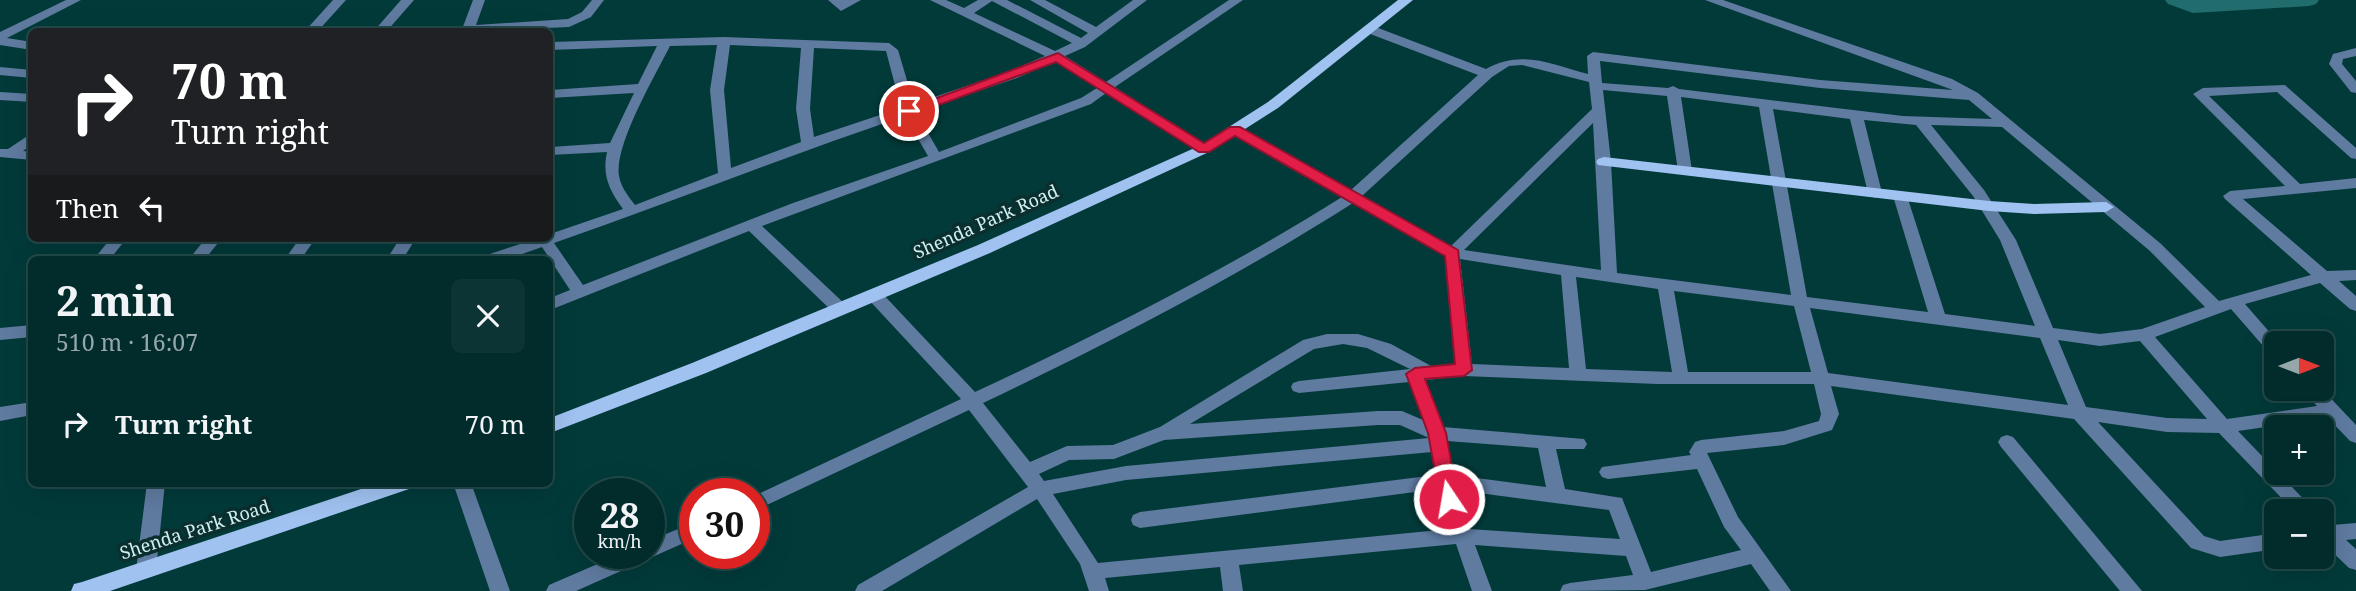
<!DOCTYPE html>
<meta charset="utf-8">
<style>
body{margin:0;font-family:"Noto Serif",serif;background:#0c3434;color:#f1f3f6;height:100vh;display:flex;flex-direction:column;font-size:26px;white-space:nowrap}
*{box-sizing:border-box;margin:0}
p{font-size:23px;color:#96a7a9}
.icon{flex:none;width:38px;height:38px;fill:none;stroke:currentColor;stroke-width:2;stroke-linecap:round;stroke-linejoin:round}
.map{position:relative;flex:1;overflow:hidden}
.sheet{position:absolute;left:28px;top:256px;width:525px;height:231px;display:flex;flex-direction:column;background:#022c2c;border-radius:10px;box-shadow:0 7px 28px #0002,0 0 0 2px #234848}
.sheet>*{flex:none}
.top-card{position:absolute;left:28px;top:28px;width:525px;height:214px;border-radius:10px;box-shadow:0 7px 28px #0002,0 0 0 2px #234848;background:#202124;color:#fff;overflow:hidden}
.needle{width:46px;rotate:90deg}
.fabs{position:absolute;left:2264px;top:331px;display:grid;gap:14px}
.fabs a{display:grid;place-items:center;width:70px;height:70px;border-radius:10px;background:#022c2c;box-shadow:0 7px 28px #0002,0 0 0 2px #234848;font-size:35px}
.speed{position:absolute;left:574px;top:478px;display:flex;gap:14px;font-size:35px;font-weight:700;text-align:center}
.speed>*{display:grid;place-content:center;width:91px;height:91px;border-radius:50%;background:#022c2c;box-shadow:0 7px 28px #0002,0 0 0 2px #234848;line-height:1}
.speed small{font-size:18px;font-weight:400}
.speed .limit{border:10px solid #d22;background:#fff;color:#111}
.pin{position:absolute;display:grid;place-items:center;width:60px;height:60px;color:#fff;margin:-30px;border:4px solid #fff;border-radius:50%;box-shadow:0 2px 7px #0007}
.me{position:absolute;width:77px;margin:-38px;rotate:348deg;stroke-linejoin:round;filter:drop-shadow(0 0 5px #0008)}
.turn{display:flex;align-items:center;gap:24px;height:147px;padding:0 28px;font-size:32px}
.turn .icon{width:91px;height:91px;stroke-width:2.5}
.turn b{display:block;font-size:49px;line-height:60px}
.then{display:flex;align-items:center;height:66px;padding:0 28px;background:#0003;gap:14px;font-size:26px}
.round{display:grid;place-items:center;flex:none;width:74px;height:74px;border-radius:10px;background:#0c3434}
.overview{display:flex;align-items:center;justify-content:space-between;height:119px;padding:0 28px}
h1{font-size:42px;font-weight:700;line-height:52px}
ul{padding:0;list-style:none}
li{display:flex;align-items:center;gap:21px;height:98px;padding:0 28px}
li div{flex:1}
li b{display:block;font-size:26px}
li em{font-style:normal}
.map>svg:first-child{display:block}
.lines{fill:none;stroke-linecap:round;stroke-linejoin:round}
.river{fill:#216c6d;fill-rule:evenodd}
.minor{fill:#5f7ba0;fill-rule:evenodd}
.major{fill:#a0c2f1;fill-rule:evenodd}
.route{fill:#e11d48;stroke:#92132f;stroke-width:2}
.labels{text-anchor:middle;stroke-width:7;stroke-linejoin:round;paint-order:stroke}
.street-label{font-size:18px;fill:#d1f0f0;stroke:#0b2e2e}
</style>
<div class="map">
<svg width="2356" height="591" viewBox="0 0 2356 591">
<rect width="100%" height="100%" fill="#023a3a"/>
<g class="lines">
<path class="river" d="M2165,0H2319L2316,4L2309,6L2193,13L2168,4Z"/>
<path class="minor" d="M66,0H81L7,38L32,42V50L0,45V32Z
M333,0H346L317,32H304Z
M401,0H414L386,32H373Z
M473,0H485L476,25L568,19L582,12L592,0H604L591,17L569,27L461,32Z
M828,0H861L841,11Z
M930,0H946L964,8L978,0H1007L1081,38L1088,33L1030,0H1045L1096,27L1133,0H1147L1085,47L1065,56L1106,82L1229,0H1243L1115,87L1211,149L1204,153L1199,152L1106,93L1091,104L762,226L846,305L848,309L840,315L834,313L749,231L550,310V298L570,290L542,247L508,259H484L487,255L538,238H550V234L623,209C609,190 602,175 607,152L550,155V147L610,143L634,93L550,98V90L638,84L657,46L550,50V42L724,37L889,43L898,50L914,104L1007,72L1045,56ZM992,1L1072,43L1055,51L974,13ZM717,45L710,90L718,173L635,205C628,196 621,187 619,176C614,145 655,76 670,46ZM730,45L801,48L796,109L801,142L731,168L724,90ZM814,48L886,51L901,108L814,137L810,109ZM1055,61L1097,88L1081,98L939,152L916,112L1017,78ZM905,116L928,156L793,203L583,285L554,243C672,202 787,156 905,116Z
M1705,0H1723L1952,79L1978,93L2160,243L2219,301L2311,275L2225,199L2223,196L2230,191L2285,186L2193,94L2203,88L2285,85L2356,148V159L2351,158L2277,92L2209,96L2300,184L2356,178V188L2243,199L2327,271L2356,270V280L2339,281L2356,296V311L2350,309L2320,283L2245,304L2279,343H2277V357L2271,355L2231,309L2155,337L2227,419L2317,406L2302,388H2321L2356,425V443L2350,441L2328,418L2238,431L2315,511H2294L2219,433L2167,432L2098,422L2204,536L2220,541L2277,533V549L2220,557L2191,548L2074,419L1831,386L1839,414L1832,430L1784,445L1707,453L1738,517L1791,591H1770L1751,564L1645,590L1560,591L1563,585L1570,583L1633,575L1626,556L1475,545L1492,591H1472L1456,544L1239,565L1243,591H1223L1220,567L1105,578L1109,591H1089L1080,564L1037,499L882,591H855L858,585L1028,487L969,410L754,511V496L961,399L868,299L866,295L868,291H880L975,392C1099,334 1226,270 1342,197L1230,133L1228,130L1230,127H1240L1351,190L1478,75L1365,32V26H1373L1486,69C1521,49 1551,64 1588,74L1587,56L1593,52L1820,80L1953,90ZM1600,61L1820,88L1969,100L1992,119L1903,116L1679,89L1673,86L1668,88L1602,83ZM1522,65L1589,82L1592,109L1451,246L1362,196L1492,77L1509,66ZM1603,90L1667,96L1678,171L1685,175L1692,171L1681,97L1759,107L1791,295L1617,273L1611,162ZM1773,109L1850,119L1868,193L1875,198L1882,193L1864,120L1916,125L1973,196L2000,240L2035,326L1945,314L1907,196L1900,191L1893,196L1928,312L1807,297ZM1593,123L1601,270L1464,250ZM1931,125L2002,127L2150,251L2205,307L2142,329L2100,334L2053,328L2016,240L1984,190ZM1353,203L1445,255L1455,365L1433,367L1391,344L1358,334H1327L1303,340L1160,427L1113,445L1067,446L1030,462L983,403C1109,343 1235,278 1353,203ZM1460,259L1561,275L1569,368L1472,364ZM1576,277L1658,289L1672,372L1586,369ZM1674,291L1794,306L1811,372H1688ZM1810,308L2040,338L2068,405L1828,373ZM2058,340L2100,346L2140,341L2207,419L2167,418L2086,407ZM1343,344L1367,348L1410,369L1299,381L1293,383L1291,387L1293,391L1299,393L1409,382L1423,420L1402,411H1378L1190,424L1314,349ZM1464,376L1657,384H1814L1821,414L1819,421L1784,431L1701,440L1695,442L1689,452L1691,455L1602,467L1599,472L1602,477L1608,479L1697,469L1724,527L1741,550L1651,572L1622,498L1565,489L1556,449H1584L1587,444L1584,439L1443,427L1426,380ZM1378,425H1400L1429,438L1126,466L1044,481L1039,474L1069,460L1114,459L1164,440ZM1447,441L1538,448L1546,487L1454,475ZM1432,452L1436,475L1140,512L1133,515L1131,520L1133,525L1140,528L1438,489L1450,529L1098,563L1053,494L1126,480ZM1456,490L1609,510L1620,539L1469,529Z
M2356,48V56L2343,59L2342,64L2356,81V93L2351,92L2329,64L2333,54Z
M0,67L32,70V78L0,75Z
M0,92L32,94V102L0,100Z
M32,133V144L23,151L32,152V160L0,157V149H8Z
M111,238H127L110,259H94Z
M206,238H222L205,259H189Z
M300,238H316L301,259H285Z
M400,238H416L403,259H387Z
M32,325V337L0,340V328Z
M32,402V415L0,421V407Z
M2007,435L2013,437L2142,591H2120L2001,447L1998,442L2001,437Z
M147,483H165L156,570L153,576L146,578L139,576L136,570Z
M453,483H471L510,591H490Z
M2322,519L2332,525L2356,523V539L2346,540L2356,549V570L2349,568L2322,542Z
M695,522V538L576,591H546L549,585L623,553H649V541Z"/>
<path class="major" d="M1398,0H1413L1278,108L1209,152L990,253L706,373L550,433V418L692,363L978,245L1199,146L1268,102Z
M1604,157L1989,201L2034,204L2106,202L2114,207L2106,212L2034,214L1989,211L1598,165L1596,162L1598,159Z
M379,483H412L409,489L110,591H71L74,584L82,582Z"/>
</g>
<path class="route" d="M1058,53L1204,143L1230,127H1240L1458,250L1472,370L1464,376L1425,379L1446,433L1458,499L1455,505L1449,507L1442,505L1440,499L1428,433L1406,374L1415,368L1455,364L1445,256L1235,136L1209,152H1199L1056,62L914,114H904L902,111Z"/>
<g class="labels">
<g class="street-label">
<text transform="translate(986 222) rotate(-24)" y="6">Shenda Park Road</text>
<text transform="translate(195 530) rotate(-18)" y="6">Shenda Park Road</text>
</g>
</g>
</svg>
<div class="fabs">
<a><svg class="needle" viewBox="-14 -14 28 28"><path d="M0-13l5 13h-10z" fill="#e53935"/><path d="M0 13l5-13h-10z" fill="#96a7a9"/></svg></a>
<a>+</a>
<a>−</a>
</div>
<div class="speed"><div>28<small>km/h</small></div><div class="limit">30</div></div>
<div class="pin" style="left:909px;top:111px;background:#d93025"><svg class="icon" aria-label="arrive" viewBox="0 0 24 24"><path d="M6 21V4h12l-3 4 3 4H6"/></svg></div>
<svg class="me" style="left:1449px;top:499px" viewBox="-20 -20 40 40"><circle r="17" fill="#e11d48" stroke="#fff" stroke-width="3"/><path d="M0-11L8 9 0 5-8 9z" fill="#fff"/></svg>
<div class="top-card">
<div class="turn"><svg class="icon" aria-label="right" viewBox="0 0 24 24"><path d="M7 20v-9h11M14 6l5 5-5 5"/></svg><div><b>70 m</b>Turn right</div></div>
<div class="then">Then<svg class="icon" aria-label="left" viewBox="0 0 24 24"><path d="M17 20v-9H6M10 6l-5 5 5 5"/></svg></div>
</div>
<section class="sheet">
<div class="overview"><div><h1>2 min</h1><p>510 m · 16:07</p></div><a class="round"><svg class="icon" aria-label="close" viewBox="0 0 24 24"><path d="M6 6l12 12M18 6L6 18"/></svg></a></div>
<ul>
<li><svg class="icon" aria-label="right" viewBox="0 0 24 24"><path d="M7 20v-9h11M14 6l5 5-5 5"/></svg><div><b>Turn right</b></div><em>70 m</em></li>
</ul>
</section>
</div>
